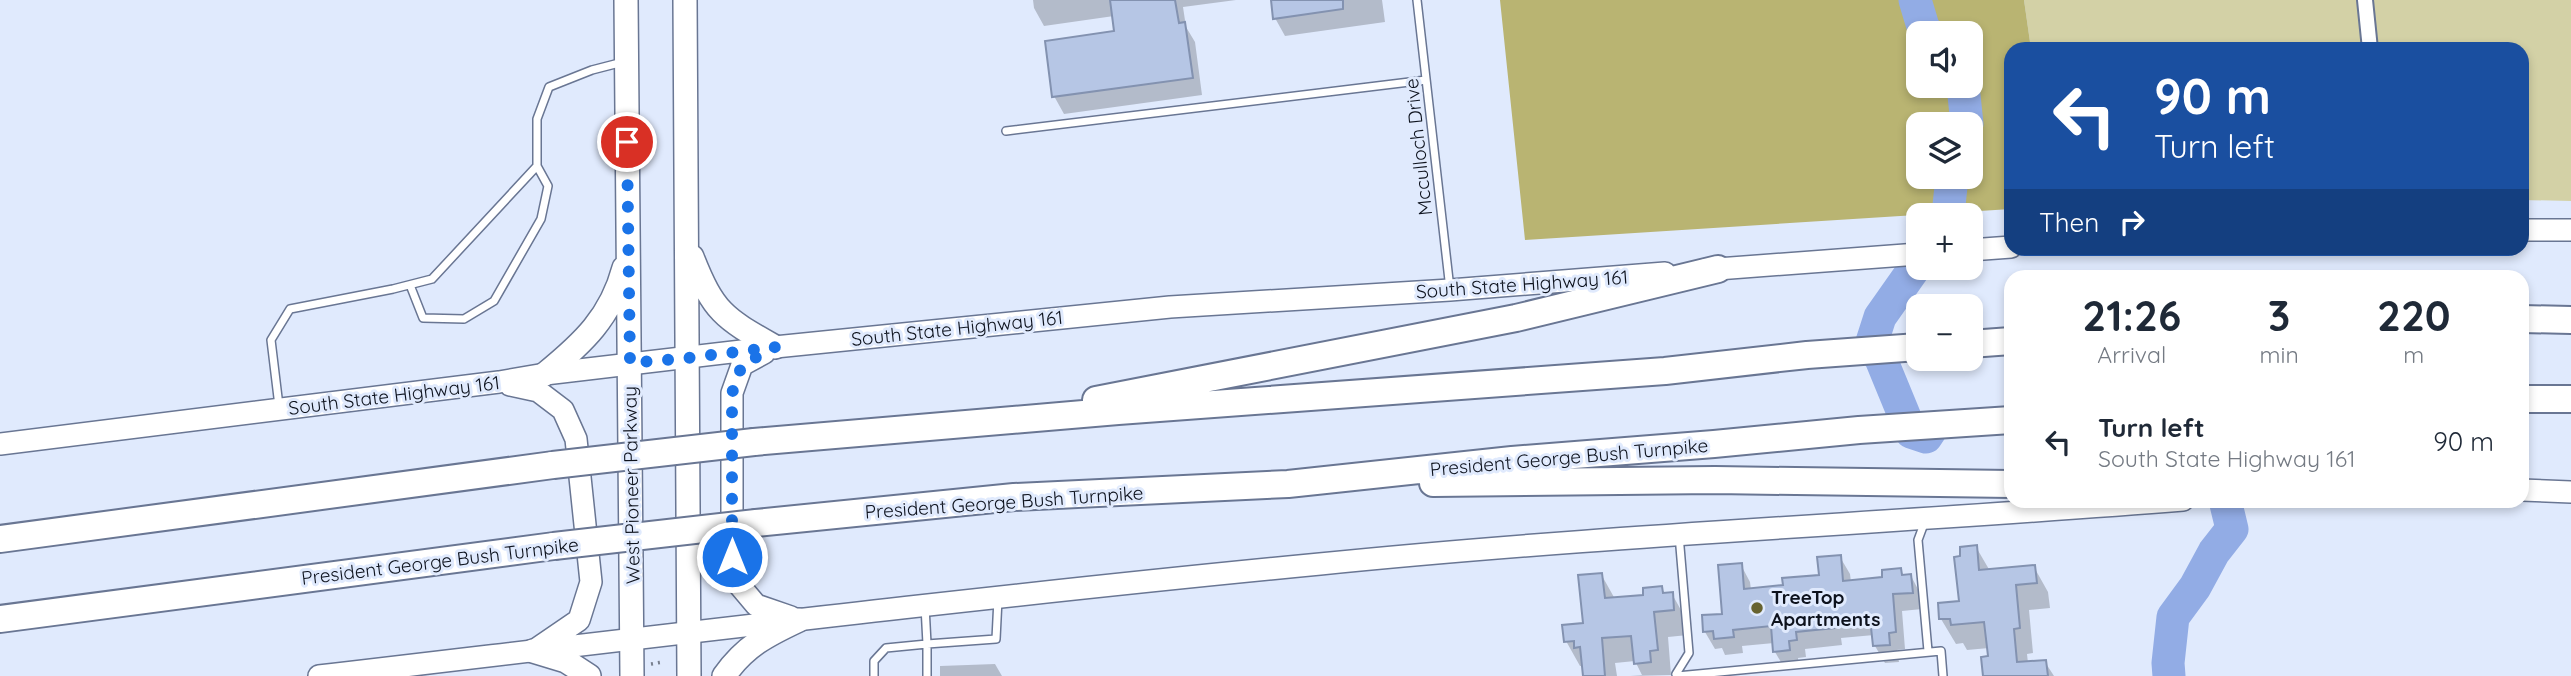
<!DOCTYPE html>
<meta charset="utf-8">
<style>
body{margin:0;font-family:Quicksand,sans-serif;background:#f6f6f7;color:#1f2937;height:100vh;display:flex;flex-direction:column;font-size:26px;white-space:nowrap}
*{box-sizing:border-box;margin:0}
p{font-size:23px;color:#747a83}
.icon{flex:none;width:38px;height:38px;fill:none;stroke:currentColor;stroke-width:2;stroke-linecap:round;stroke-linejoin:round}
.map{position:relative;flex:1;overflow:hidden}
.details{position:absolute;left:2004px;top:270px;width:525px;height:238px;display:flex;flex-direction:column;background:#fff;border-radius:21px;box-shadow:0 4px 10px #0003}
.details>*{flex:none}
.banner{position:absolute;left:2004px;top:42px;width:525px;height:214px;border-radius:21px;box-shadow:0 4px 10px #0003;background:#1a4fa0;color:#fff;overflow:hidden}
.buttons{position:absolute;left:1906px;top:21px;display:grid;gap:14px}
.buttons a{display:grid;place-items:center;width:77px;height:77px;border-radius:14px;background:#fff;box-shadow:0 4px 10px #0003;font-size:35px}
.pin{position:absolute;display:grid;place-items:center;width:60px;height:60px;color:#fff;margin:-30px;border:4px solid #fff;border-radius:50%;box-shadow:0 2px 7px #0007}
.me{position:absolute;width:77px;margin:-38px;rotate:0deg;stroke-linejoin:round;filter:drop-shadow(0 0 5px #0008)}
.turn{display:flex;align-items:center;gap:24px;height:147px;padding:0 35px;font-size:32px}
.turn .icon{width:91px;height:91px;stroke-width:2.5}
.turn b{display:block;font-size:49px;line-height:60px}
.then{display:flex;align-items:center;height:66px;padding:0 35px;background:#0003;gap:14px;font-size:26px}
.eta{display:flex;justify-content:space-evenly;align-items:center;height:119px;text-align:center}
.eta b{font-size:42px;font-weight:800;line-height:49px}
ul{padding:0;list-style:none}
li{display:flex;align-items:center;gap:21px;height:105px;padding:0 35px}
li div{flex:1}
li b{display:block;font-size:26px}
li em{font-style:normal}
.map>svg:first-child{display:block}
.green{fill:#d3d1a6}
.forest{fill:#b9b472;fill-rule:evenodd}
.shadow{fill:#0003}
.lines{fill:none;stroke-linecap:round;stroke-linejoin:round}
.river{stroke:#92ace5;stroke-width:33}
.building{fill:#b6c6e5;stroke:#8392b0;stroke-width:2}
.service-casing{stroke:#697693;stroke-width:10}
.minor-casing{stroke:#697693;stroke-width:18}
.secondary-casing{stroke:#697693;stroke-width:24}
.primary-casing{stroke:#697693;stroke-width:26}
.motorway-casing{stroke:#697693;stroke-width:30}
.path{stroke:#787f8e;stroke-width:3.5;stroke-dasharray:2 5;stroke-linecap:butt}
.service{stroke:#fff;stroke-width:7}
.minor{stroke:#fff;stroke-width:14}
.secondary{stroke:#fff;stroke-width:21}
.primary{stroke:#fff;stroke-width:23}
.motorway{stroke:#fff;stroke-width:26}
.motorway-bridge-casing{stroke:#697693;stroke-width:30;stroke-linecap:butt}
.motorway-bridge{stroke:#fff;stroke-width:26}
.route{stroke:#1a73e8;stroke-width:12;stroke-dasharray:0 21.6}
.poi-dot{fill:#676330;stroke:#e0eafd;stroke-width:2.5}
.labels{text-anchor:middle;stroke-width:6;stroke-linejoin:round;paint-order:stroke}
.street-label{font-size:19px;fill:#0d121d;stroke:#e0eafd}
.poi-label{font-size:19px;font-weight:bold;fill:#0d121d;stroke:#e0eafd;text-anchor:start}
</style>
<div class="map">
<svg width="2571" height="676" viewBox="0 0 2571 676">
<rect width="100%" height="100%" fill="#e0eafd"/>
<path class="green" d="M2024,0H2571V201L2522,200V49H2031Z"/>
<path class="forest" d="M1500,0H2024L2031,49H2011V209L1525,240ZM1918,33H1970V86H1918ZM1918,124H1970V177H1918Z"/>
<path class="shadow" d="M1033,0H1236L1183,7L1186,27L1195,42L1202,95L1064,114L1054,96L1116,33L1114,16L1044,26L1034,8Z
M1272,0H1382L1385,22L1285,36L1275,18Z
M1976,547L1990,571L2034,567L2048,592L2050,608L2029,610L2033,653L2027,654L2028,663L2045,662L2054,676H1985L1990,658L1989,648L1967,650L1963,643L1956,644L1941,619L1960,602Z
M1840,557L1850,574L1851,582L1884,579L1900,570L1904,577L1911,576L1920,593L1922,609L1902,611L1905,649L1897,650L1899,662L1885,663L1875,646L1874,635L1841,638L1842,645L1805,649L1806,657L1798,658L1799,667L1785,669L1775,652L1774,643L1742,646L1743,653L1725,655L1722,648L1715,649L1705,632L1704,617L1724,615L1741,565L1750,582L1751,590L1785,587L1821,576Z
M1601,574L1615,599L1645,596L1661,588L1665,594H1672L1686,619L1688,635L1668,637L1671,675L1630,676L1642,675L1635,661L1615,663L1617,676H1585L1584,666H1580L1566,641L1584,625Z
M995,664L1002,676H940V666Z"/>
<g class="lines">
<path class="river" d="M1915,0L1924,30L1928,33
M1963,86L1967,124
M1948,215L1952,177
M1918,263L1880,317L1871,345L1881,359L1911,432L1926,437L1930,431
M2169,676L2168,663L2173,617L2195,587L2214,552L2232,529L2225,500"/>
</g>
<path class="building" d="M1110,0H1175L1179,23L1185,22L1193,78L1052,97L1045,41L1114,31Z
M1271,0H1343V9L1273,19Z
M1977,545L1979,570L2035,565L2037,583L2016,585L2020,628L2014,629L2017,662L2046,660L2048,676H1983L1981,657L1988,656L1984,622L1951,625L1950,619H1939L1938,603L1959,601L1954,557L1960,556V547Z
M1841,555L1843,581L1882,577V570L1901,568L1902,575L1911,574L1913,593L1893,594L1896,632L1889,633L1890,645L1873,646L1870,618L1833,621L1834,628L1796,632L1797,640L1789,641L1790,650L1773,652L1771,626L1733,630L1734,637L1714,639L1713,631L1703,632L1702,615L1722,614L1718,565L1742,563L1744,589L1783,585L1782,578L1819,575L1817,557Z
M1602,573L1605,598L1643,595V588L1662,586L1663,593L1673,592L1674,610L1654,612L1658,650L1650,651L1651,662L1634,664L1631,636L1602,638L1605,676H1583L1580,647L1574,648V641L1564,642L1562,625L1583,623L1578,575Z"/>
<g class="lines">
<g class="service-casing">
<path id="service" d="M1417,0L1450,289
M1006,131L1426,80
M410,285L423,318L464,319L494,301L541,219L548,186L537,166
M279,406L271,340L290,309L393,289L432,279L537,166V119L549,87L592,70L623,62
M1925,521L1918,540L1928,651
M925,606L927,644L996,639L998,599
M1676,674L1689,653L1679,535
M874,676V661L886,648L927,644V676
M1677,676L1941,651L1943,676"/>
</g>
<g class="minor-casing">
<path id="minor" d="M2365,0L2370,49"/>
</g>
<g class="secondary-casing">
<path id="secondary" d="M2522,230H2571
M1970,250L2011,247
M1704,270L1918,254
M764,353L742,365L732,393V557L740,586L756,605L791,617
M510,385L538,391L563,410L576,439L591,582L579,620L538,648
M0,444L499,382L545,374L775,347L1170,307L1450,290L1665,273
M2522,490L2571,492
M319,676C652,637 986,596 1320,564C1607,535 1895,523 2183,500"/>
</g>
<g class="primary-casing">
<path id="primary" d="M626,0L632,676
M685,0L689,676
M692,257C714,313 724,318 775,347
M545,374C583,343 611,317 624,268
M533,651L566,661L589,676
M724,676C745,646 767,635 799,620"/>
</g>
<g class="motorway-casing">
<path id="motorway" d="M2522,319L2571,320
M1970,344L2011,341
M2522,399H2571
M1096,400L1516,318L1718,269
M754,442L1118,411L1665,371L1807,355L1918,347
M1433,483L1715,480L2011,484
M756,523L1014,497L1288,484L1512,460L1714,444L1859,430L2011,420
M0,539L553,465
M0,619L554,546"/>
</g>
<path class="path" d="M651,664L663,662"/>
<use href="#service" class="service"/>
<use href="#minor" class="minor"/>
<use href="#secondary" class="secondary"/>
<use href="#primary" class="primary"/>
<use href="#motorway" class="motorway"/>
<g class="motorway-bridge-casing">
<path id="motorway-bridge" d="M553,465L754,442
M554,546L756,523"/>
</g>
<use href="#motorway-bridge" class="motorway-bridge"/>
</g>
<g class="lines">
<path class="route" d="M627,142L630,363L688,358L775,347L742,365L732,393V557"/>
</g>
<circle class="poi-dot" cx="1757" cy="608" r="7"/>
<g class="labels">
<g class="street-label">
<text transform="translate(1418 147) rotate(-96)" y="7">Mcculloch Drive</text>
<text transform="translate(1522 284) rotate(-4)" y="7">South State Highway 161</text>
<text transform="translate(957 328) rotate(-6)" y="7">South State Highway 161</text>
<text transform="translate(394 395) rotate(-7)" y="7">South State Highway 161</text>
<text transform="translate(1569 457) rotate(-5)" y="7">President George Bush Turnpike</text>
<text transform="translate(631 485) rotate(-91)" y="7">West Pioneer Parkway</text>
<text transform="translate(1004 502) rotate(-4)" y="7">President George Bush Turnpike</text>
<text transform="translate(440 561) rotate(-7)" y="7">President George Bush Turnpike</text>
</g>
<g class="poi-label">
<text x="1771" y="604">TreeTop<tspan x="1771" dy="22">Apartments</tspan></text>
</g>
</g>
</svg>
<div class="buttons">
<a><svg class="icon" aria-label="sound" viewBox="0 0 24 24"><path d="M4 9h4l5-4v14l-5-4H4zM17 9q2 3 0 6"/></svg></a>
<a><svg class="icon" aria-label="layers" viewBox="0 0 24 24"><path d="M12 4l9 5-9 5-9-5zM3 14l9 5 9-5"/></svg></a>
<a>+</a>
<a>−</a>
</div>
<div class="pin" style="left:627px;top:142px;background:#d93025"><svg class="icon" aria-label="arrive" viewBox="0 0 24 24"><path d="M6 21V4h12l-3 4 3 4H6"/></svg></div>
<svg class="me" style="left:732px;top:557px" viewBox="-20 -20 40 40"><circle r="17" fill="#1a73e8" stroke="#fff" stroke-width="3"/><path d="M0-11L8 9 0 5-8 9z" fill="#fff"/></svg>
<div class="banner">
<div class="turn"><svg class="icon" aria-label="left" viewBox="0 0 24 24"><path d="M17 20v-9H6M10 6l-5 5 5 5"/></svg><div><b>90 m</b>Turn left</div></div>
<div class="then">Then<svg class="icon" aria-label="right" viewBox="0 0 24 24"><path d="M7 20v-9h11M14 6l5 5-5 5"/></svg></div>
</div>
<section class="details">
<div class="eta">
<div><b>21:26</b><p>Arrival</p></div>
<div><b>3</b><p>min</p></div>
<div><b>220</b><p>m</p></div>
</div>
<ul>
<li><svg class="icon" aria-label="left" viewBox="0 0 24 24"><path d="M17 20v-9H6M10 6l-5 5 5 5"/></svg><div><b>Turn left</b><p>South State Highway 161</p></div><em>90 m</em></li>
</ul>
</section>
</div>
